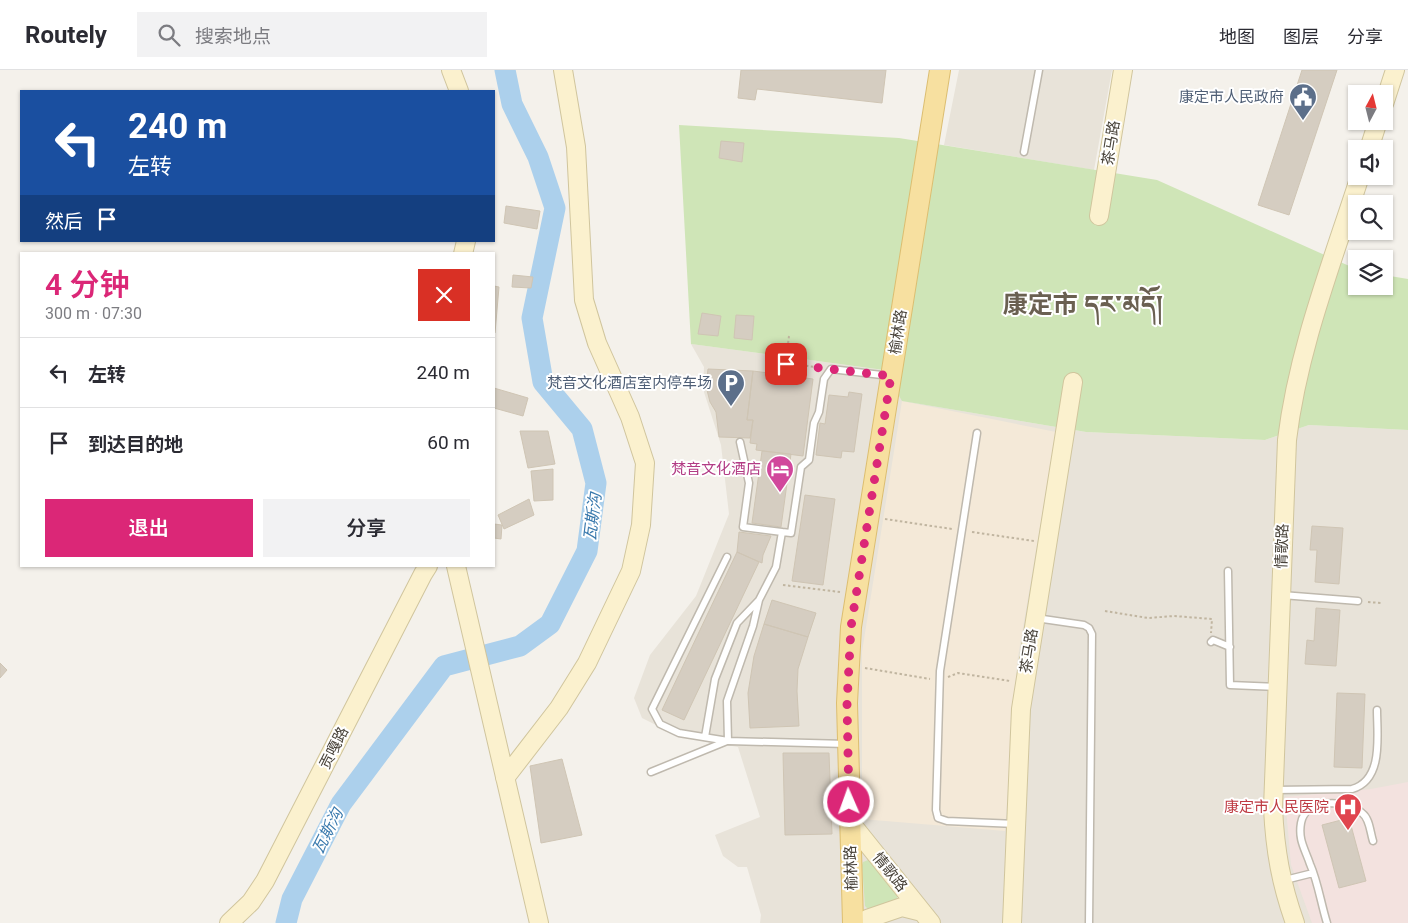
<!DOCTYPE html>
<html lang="zh">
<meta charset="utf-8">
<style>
body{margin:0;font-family:Roboto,"Noto Sans SC","Noto Serif Tibetan",sans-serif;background:#f2f2f3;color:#2b2b33;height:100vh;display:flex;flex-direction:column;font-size:19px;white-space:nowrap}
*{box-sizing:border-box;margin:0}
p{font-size:16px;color:#7c7c81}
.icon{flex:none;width:28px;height:28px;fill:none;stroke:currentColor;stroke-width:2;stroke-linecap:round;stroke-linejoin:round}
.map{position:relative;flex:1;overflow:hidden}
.details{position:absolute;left:20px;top:182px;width:475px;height:315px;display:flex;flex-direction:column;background:#fff;border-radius:0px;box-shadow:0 1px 4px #0004}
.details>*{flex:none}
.top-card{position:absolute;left:20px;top:20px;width:475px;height:152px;border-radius:0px;box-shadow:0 1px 4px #0004;background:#1a4fa0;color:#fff;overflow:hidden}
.needle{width:32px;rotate:7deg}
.buttons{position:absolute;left:1348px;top:15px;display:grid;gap:10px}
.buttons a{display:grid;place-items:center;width:45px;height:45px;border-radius:0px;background:#fff;box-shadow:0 1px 4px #0004;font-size:25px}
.pin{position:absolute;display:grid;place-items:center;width:42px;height:42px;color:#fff;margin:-21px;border-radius:10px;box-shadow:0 2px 8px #0006}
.me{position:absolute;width:55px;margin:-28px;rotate:358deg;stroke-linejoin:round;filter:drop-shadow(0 0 4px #0008)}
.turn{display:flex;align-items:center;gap:18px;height:105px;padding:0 25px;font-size:22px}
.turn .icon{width:65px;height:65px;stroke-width:2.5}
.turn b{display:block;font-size:35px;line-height:42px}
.then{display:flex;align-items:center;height:48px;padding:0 25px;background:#0003;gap:10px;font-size:19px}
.round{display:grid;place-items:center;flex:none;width:52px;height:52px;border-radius:0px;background:#f2f2f3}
.head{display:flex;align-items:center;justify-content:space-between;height:85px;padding:0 25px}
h1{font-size:30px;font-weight:600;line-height:38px;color:#db2777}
.button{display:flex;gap:10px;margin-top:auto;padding:10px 25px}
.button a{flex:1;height:58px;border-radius:0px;background:#db2777;color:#fff;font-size:20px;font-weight:600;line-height:58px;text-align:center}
.button a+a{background:#f2f2f3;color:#2b2b33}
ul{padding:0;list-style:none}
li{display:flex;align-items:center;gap:15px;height:70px;padding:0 25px;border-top:1px solid #e1e1e2}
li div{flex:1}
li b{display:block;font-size:19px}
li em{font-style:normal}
header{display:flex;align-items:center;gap:30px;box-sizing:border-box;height:70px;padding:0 25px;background:#fff;border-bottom:1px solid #e1e1e2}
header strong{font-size:24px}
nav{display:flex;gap:28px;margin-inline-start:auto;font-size:18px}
.search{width:350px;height:45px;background:#f2f2f3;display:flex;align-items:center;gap:12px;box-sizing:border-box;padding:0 18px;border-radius:0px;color:#7c7c81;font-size:19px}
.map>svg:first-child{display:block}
.residential{fill:#e8e3d9}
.commercial{fill:#f4e9d8}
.medical{fill:#f3e2df}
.green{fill:#cfe5b7}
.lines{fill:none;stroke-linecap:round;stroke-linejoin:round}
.river{stroke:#acd0ec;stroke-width:21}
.building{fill:#d5cdc1;stroke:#cfc5b4}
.lane-casing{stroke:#bfb9ae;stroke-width:9}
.secondary-casing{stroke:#d0c59d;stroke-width:20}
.primary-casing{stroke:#dcbe71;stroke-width:22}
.path{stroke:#c0b5a0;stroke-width:2;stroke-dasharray:2.5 2.5;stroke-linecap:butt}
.lane{stroke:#fff;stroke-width:6}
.secondary{stroke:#fbf1ce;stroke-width:18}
.primary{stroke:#f7e0a0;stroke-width:20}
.route{stroke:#db2777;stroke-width:9;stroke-dasharray:0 16.2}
.labels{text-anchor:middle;stroke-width:4;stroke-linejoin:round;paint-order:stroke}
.service-label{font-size:15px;fill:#4e5e75;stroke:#fff;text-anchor:end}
.street-label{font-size:15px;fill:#484239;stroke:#fff}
.hotel-label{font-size:15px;fill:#b23c85;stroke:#fff;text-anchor:end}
.health-label{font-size:15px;fill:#be3a42;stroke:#fff;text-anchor:end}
.water-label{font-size:16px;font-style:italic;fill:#3979ad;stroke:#fff}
.town-label{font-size:25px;font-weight:bold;fill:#6a6051;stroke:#fff}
</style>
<header>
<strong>Routely</strong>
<div class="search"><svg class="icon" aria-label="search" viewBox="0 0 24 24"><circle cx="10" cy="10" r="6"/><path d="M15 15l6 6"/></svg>搜索地点</div>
<nav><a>地图</a><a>图层</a><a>分享</a></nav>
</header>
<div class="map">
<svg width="1408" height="853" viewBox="0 0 1408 853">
<rect width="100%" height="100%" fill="#f4f1eb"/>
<path class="residential" d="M959,0H1112L1094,100L944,75Z
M691,274L884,300L903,331L1086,362L1265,370L1309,355L1408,360V853H760L761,845L747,797H738L723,786L715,765L760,747L738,677L680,667L642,648L634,628L650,585L696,526L729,444L721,375L703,319L704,297Z"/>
<path class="commercial" d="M902,331L1056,362L1017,593L1005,761L862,749V582Z"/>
<path class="medical" d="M1408,712V853H1312L1291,795L1285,727L1371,719Z"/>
<path class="green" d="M679,55L899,68L1157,110L1356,199V216H1384V205L1408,209V360L1309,355L1265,370L1086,362L902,331L884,300L691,274Z
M868,790L897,823V831L869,840L865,836L862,795L863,792Z"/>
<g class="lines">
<path class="river" d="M286,853L292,829L341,734L444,596L520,576L550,554L587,481L596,413L582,359L543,312L532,248L555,138L538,87L512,34L505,0"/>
</g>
<path class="building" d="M741,0H886L882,33L757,19L755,30L738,28Z
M1302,0H1337L1289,145L1258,135Z
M721,71L744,73L742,92L719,88Z
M506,136L540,141L537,159L504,153Z
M513,205L533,207L531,218L512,217Z
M494,216L499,217L495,263H494Z
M702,243L721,246L718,266L698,264Z
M736,245L754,246L752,270L734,268Z
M708,299L753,301L747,350H753L750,368L719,367L716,342L710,332L706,316Z
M753,301L813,309L803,386L756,380L757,374L750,373L753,350H747Z
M494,318L528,328L523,346L494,338Z
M849,322L862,324L854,382L842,381L841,388L816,385L820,353L825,354L829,325L848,327Z
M520,361H548L555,394L528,398Z
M762,381L791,384L781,457L752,453Z
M553,399V430L534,431L531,401Z
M805,425L835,429L823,515L792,511Z
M529,429L534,445L504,459L498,445Z
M494,454L502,455L501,469L494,468Z
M1312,456L1343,458L1339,514L1315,512L1317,480H1310Z
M739,462L771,466L763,485L762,493L737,482Z
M737,482L759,492L684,650L662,640Z
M772,530L816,543L808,567L764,554Z
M1316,538L1340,540L1336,596L1305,594L1307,570L1314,571Z
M764,554L808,567L798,599L797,621L799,656L750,658L748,623L754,586Z
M0,593L7,600L0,608Z
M1337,623L1365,624L1362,698L1334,697Z
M783,683H829L832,764L785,765Z
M562,689L582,765L541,773L530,696Z
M1349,748L1366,811L1339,818L1322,755Z"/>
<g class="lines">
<g class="lane-casing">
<path id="lane" d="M1024,82L1039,0
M977,363L940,601L936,740L938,748L947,751L1016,754
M740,372L749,413L743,457L782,462
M727,487L652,639L660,654L679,663L728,671
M1228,501L1230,615L1276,617
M1282,525L1358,531
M1036,548L1084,555L1089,558L1092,564L1089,853
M1211,572L1213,570L1230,577
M705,667L715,609L737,553L759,530
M847,674L728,671L727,631L753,556L759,530L776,497L782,462L791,463L801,397L809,390L814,353L819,342L824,309L831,299L890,306
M651,702L727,671
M1274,720L1352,719C1384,710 1377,665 1377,640
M1285,810L1313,803
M1327,853C1321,834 1318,812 1310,794C1305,779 1298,770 1301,753C1305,728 1347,729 1362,743C1370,749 1370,762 1373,771"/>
</g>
<g class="secondary-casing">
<path id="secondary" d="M451,0L459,21
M1384,34L1395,0
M1369,79L1378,51
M1099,146L1123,0
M463,184L466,171
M456,496L539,853
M505,708L559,638L587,593L631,501L641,455L645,393L630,347L597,273L584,230L576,77L563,0
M850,752L931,853
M229,853L251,832L265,811L423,504L428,496
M865,853L867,849L902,837L922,842
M1012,853L1021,639L1073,312
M1295,853C1281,814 1275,780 1273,738L1287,370C1298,279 1332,193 1360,106"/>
</g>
<g class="primary-casing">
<path id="primary" d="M853,853L847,633L851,557L940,0"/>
</g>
<path class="path" d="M786,293L822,298
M784,303L789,266
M885,449L952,459
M972,462L1034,471
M783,515L840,522
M1368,532L1381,533
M1105,541L1148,548L1174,546L1212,549L1211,563
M865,598L930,609
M948,607L958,603L1010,611"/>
<use href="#lane" class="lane"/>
<use href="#secondary" class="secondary"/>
<use href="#primary" class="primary"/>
</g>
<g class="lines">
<path class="route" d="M786,294L891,306L851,557L847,633L849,732"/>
</g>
<defs>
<g id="civic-pin" transform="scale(1.4375)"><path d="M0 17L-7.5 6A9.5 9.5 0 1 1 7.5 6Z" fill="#5c6f8a" stroke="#fff"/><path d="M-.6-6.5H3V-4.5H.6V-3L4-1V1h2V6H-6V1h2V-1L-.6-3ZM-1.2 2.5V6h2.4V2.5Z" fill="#fff"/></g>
<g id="parking-pin" transform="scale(1.4375)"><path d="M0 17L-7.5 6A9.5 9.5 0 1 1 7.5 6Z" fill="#5c6f8a" stroke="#fff"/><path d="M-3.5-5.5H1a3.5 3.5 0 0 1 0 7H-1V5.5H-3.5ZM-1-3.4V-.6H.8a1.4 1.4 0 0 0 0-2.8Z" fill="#fff"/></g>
<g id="hotel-pin" transform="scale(1.4375)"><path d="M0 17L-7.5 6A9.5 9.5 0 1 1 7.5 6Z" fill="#d1479c" stroke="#fff"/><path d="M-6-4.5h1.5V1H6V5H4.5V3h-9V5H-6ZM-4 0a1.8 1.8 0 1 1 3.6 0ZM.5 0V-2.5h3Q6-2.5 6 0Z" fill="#fff"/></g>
<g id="hospital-pin" transform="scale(1.4375)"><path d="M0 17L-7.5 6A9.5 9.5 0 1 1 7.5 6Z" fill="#e0444e" stroke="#fff"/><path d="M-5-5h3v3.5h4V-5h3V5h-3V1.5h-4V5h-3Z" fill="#fff"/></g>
</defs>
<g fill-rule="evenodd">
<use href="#civic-pin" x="1303" y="27"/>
<use href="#parking-pin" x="731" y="313"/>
<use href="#hotel-pin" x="780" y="399"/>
<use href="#hospital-pin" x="1348" y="737"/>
</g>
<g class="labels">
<g class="service-label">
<text x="1284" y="32">康定市人民政府</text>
<text x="712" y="318">梵音文化酒店室内停车场</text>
</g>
<g class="street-label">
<text transform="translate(1111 73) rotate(-81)" y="5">茶马路</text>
<text transform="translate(898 262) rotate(-81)" y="5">榆林路</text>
<text transform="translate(1282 476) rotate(-88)" y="5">情歌路</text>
<text transform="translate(1029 581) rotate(-81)" y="5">茶马路</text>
<text transform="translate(334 678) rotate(-63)" y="5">贡嘎路</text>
<text transform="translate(851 798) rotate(-92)" y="5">榆林路</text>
<text transform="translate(890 802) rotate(51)" y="5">情歌路</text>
</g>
<g class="hotel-label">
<text x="761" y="404">梵音文化酒店</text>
</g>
<g class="health-label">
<text x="1329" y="742">康定市人民医院</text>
</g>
<g class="water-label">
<text transform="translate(592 447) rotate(-83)" y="6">瓦斯沟</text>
<text transform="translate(327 761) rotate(-63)" y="6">瓦斯沟</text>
</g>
<g class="town-label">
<text x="1083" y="243">康定市 དར་མདོ།</text>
</g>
</g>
</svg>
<div class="buttons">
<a><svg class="needle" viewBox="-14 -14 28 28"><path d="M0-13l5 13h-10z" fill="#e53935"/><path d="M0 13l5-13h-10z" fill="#7c7c81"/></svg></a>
<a><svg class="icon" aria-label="sound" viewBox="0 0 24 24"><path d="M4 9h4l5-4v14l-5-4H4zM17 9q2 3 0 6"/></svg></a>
<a><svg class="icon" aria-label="search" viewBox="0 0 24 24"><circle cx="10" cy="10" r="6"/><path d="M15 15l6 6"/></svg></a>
<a><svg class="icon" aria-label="layers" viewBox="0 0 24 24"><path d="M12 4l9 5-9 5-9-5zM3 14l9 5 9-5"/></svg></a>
</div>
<div class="pin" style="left:786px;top:294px;background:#d93025"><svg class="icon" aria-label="arrive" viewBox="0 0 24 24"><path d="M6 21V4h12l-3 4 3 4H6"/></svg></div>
<svg class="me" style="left:849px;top:732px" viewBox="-20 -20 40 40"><circle r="17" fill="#db2777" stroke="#fff" stroke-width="3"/><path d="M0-11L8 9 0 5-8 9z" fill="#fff"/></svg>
<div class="top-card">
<div class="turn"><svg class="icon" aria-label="left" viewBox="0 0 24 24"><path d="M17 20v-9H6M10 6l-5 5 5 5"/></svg><div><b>240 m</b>左转</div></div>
<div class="then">然后<svg class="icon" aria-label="arrive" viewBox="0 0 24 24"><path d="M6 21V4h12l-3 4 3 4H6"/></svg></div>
</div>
<section class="details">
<div class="head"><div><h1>4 分钟</h1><p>300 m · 07:30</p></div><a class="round" style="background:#d93025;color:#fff"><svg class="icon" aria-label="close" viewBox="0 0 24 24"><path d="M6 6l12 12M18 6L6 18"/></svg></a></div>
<ul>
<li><svg class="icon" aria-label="left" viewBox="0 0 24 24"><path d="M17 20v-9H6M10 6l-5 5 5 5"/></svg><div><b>左转</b></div><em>240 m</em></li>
<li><svg class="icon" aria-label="arrive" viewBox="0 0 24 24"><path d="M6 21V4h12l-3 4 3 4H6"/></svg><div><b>到达目的地</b></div><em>60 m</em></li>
</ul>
<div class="button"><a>退出</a><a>分享</a></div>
</section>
</div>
